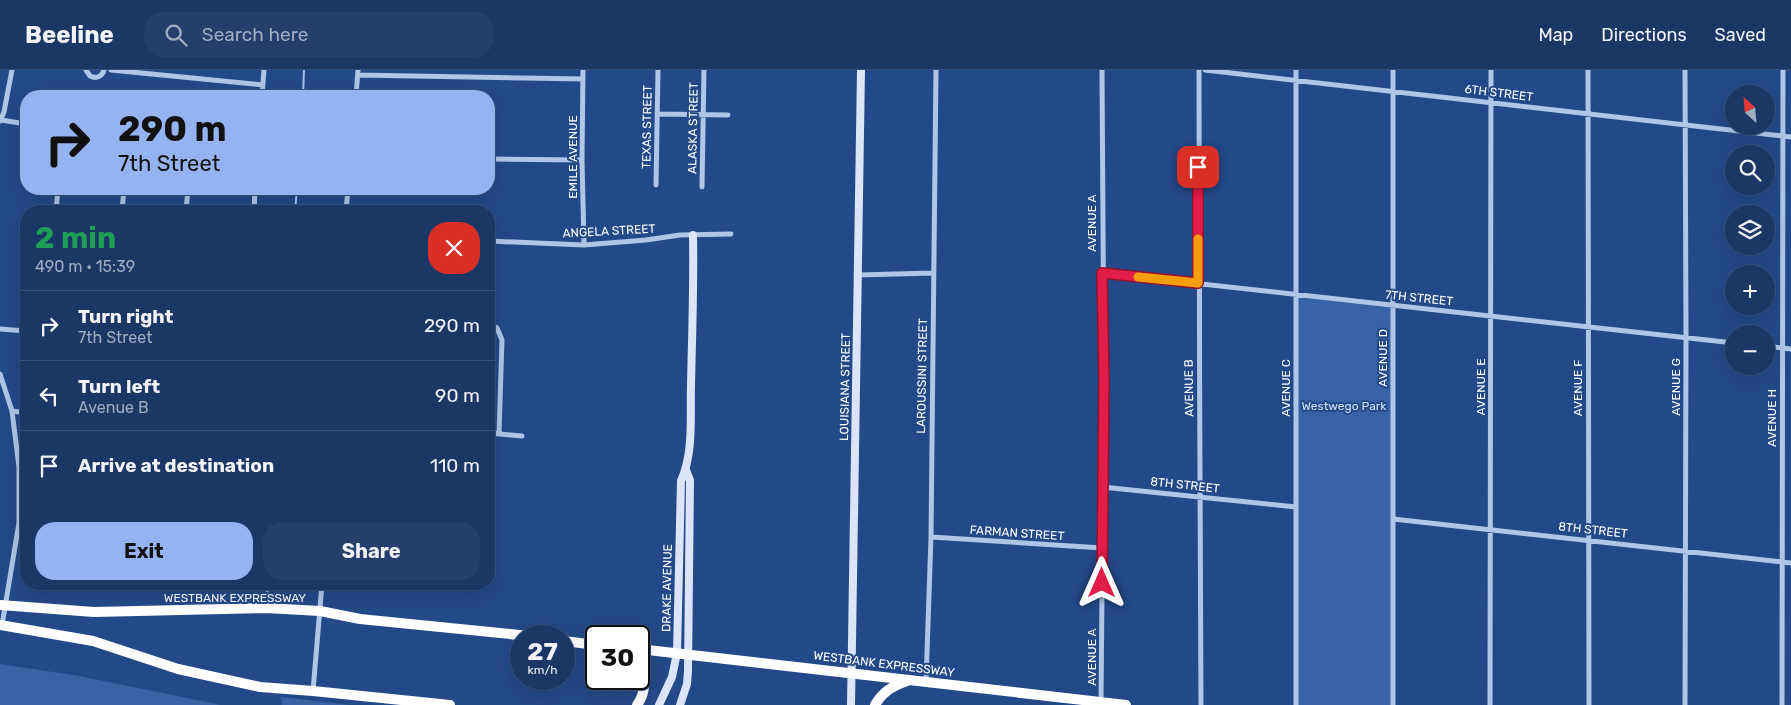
<!DOCTYPE html>
<meta charset="utf-8">
<style>
body{margin:0;font-family:Rubik,sans-serif;background:#243f6c;color:#f1f3f6;height:100vh;display:flex;flex-direction:column;font-size:19px;white-space:nowrap}
*{box-sizing:border-box;margin:0}
p{font-size:16px;color:#a0acbf}
.icon{flex:none;width:28px;height:28px;fill:none;stroke:currentColor;stroke-width:2;stroke-linecap:round;stroke-linejoin:round}
.map{position:relative;flex:1;overflow:hidden}
.details{position:absolute;left:20px;top:135px;width:475px;height:385px;display:flex;flex-direction:column;background:#1b3766;border-radius:20px;box-shadow:0 5px 20px #0002,0 0 0 1px #39517a}
.details>*{flex:none}
.banner{position:absolute;left:20px;top:20px;width:475px;height:105px;border-radius:20px;box-shadow:0 5px 20px #0002,0 0 0 1px #39517a;background:#95b2f1;color:#111;overflow:hidden}
.needle{width:32px;rotate:334deg}
.tools{position:absolute;left:1725px;top:15px;display:grid;gap:10px}
.tools a{display:grid;place-items:center;width:50px;height:50px;border-radius:50%;background:#1b3766;box-shadow:0 5px 20px #0002,0 0 0 1px #39517a;font-size:25px}
.speed{position:absolute;left:510px;top:555px;display:flex;gap:10px;font-size:25px;font-weight:700;text-align:center}
.speed>*{display:grid;place-content:center;width:65px;height:65px;border-radius:50%;background:#1b3766;box-shadow:0 5px 20px #0002,0 0 0 1px #39517a;line-height:1}
.speed small{font-size:12px;font-weight:400}
.speed .limit{border:2px solid #111;border-radius:8px;background:#fff;color:#111}
.pin{position:absolute;display:grid;place-items:center;width:42px;height:42px;color:#fff;margin:-21px;border-radius:10px;box-shadow:0 2px 8px #0006}
.me{position:absolute;width:55px;margin:-28px;rotate:0deg;stroke-linejoin:round;filter:drop-shadow(0 0 4px #0008)}
.turn{display:flex;align-items:center;gap:18px;height:105px;padding:0 15px;font-size:22px}
.turn .icon{width:65px;height:65px;stroke-width:2.5}
.turn b{display:block;font-size:35px;line-height:42px}
.round{display:grid;place-items:center;flex:none;width:52px;height:52px;border-radius:20px;background:#243f6c}
.head{display:flex;align-items:center;justify-content:space-between;height:85px;padding:0 15px}
h1{font-size:30px;font-weight:700;line-height:38px;color:#1e9e55}
.action{display:flex;gap:10px;margin-top:auto;padding:10px 15px}
.action a{flex:1;height:58px;border-radius:20px;background:#95b2f1;color:#111;font-size:20px;font-weight:700;line-height:58px;text-align:center}
.action a+a{background:#243f6c;color:#f1f3f6}
ul{padding:0;list-style:none}
li{display:flex;align-items:center;gap:15px;height:70px;padding:0 15px;border-top:1px solid #39517a}
li div{flex:1}
li b{display:block;font-size:19px}
li em{font-style:normal}
header{display:flex;align-items:center;gap:30px;box-sizing:border-box;height:70px;padding:0 25px;background:#1b3766;border-bottom:1px solid #39517a}
header strong{font-size:24px}
nav{display:flex;gap:28px;margin-inline-start:auto;font-size:18px}
.search{width:350px;height:45px;background:#243f6c;display:flex;align-items:center;gap:12px;box-sizing:border-box;padding:0 18px;border-radius:20px;color:#a0acbf;font-size:19px}
.map>svg:first-child{display:block}
.green{fill:#3862a4}
.lines{fill:none;stroke-linecap:round;stroke-linejoin:round}
.stream{stroke:#a3c0ea;stroke-width:2}
.street{stroke:#afc6e9;stroke-width:5}
.secondary{stroke:#dae5f8;stroke-width:8}
.highway{stroke:#fff;stroke-width:10}
.route-casing{stroke:#92132f;stroke-width:12}
.route{stroke:#e11d48;stroke-width:9}
.slow{stroke:#f59e0b;stroke-width:9}
.labels{text-anchor:middle;stroke-width:4;stroke-linejoin:round;paint-order:stroke}
.street-label{font-size:12px;fill:#fff;stroke:#244988}
.park-label{font-size:12px;fill:#d3e1f7;stroke:#244988}
</style>
<header>
<strong>Beeline</strong>
<div class="search"><svg class="icon" aria-label="search" viewBox="0 0 24 24"><circle cx="10" cy="10" r="6"/><path d="M15 15l6 6"/></svg>Search here</div>
<nav><a>Map</a><a>Directions</a><a>Saved</a></nav>
</header>
<div class="map">
<svg width="1791" height="635" viewBox="0 0 1791 635">
<rect width="100%" height="100%" fill="#244988"/>
<path class="green" d="M1296,224L1393,235V635H1296Z
M0,594L79,606L221,635H0Z
M281,627L350,635H282Z"/>
<g class="lines">
<path class="stream" d="M303,26L304,0
M295,141L297,119
M267,525L268,514"/>
<path class="street" d="M86,0L90,6C96,9 102,7 104,0
M111,0L263,15
M583,0L582,90L584,175
M1199,0C1198,212 1201,423 1201,635
M1205,0L1791,67
M1588,0L1589,635
M358,5L583,9
M262,26L264,0
M356,26L358,0
M658,44L728,45
M1,50L26,54
M0,51L4,42L12,0
M489,89L582,90
M656,115L658,0
M702,117L704,0
M56,141L58,119
M122,141L124,119
M186,141L188,119
M254,141L255,119
M346,141L348,119
M489,171L584,175L646,170L680,165L731,164
M1102,203L1734,273
M858,205L933,203
M489,254L497,258L502,270L499,364
M0,259L26,261
M1766,276L1791,279
M0,304L12,341L19,397V453L2,555
M12,341L26,343
M489,363L522,366
M1102,417L1296,437
M1393,449L1791,493
M931,467L1102,478
M926,612L931,467L936,0
M313,621L322,514
M1101,632L1104,309L1102,0
M1296,635V0
M1393,635V0
M1490,635L1491,0
M1685,635L1686,267L1685,0
M1782,635L1783,0"/>
<path class="secondary" d="M659,635L672,607L677,583L681,411C694,382 690,347 691,316C692,265 694,216 693,165
M680,635L687,614L688,601L690,410L686,400
M851,635L861,0"/>
<path class="highway" d="M0,535L94,542L266,538L320,541L360,549L529,566
M0,555L93,571L178,599L260,617L313,621L450,635
M564,571L596,575
M639,579L1126,635
M637,635C646,623 646,607 639,595
M875,635C883,621 893,616 907,611"/>
</g>
<g class="lines">
<g class="route-casing">
<path id="route" d="M1102,513L1104,309L1102,203L1198,213V97"/>
</g>
<use href="#route" class="route"/>
<path class="slow" d="M1138,207L1198,213V169"/>
</g>
<g class="labels">
<g class="street-label">
<text transform="translate(1499 23) rotate(7)" y="4">6TH STREET</text>
<text transform="translate(647 57) rotate(-89)" y="4">TEXAS STREET</text>
<text transform="translate(693 58) rotate(-89)" y="4">ALASKA STREET</text>
<text transform="translate(573 87) rotate(-90)" y="4">EMILE AVENUE</text>
<text transform="translate(1092 153) rotate(-90)" y="4">AVENUE A</text>
<text transform="translate(609 161) rotate(-3)" y="4">ANGELA STREET</text>
<text transform="translate(1419 228) rotate(6)" y="4">7TH STREET</text>
<text transform="translate(1383 288) rotate(-90)" y="4">AVENUE D</text>
<text transform="translate(922 306) rotate(-89)" y="4">LAROUSSINI STREET</text>
<text transform="translate(845 317) rotate(-89)" y="4">LOUISIANA STREET</text>
<text transform="translate(1481 317) rotate(-90)" y="4">AVENUE E</text>
<text transform="translate(1676 317) rotate(-90)" y="4">AVENUE G</text>
<text transform="translate(1189 318) rotate(-91)" y="4">AVENUE B</text>
<text transform="translate(1286 318) rotate(-90)" y="4">AVENUE C</text>
<text transform="translate(1578 318) rotate(-90)" y="4">AVENUE F</text>
<text transform="translate(1772 348) rotate(-90)" y="4">AVENUE H</text>
<text transform="translate(1185 415) rotate(6)" y="4">8TH STREET</text>
<text transform="translate(1593 460) rotate(6)" y="4">8TH STREET</text>
<text transform="translate(1017 463) rotate(4)" y="4">FARMAN STREET</text>
<text transform="translate(667 518) rotate(-89)" y="4">DRAKE AVENUE</text>
<text x="235" y="532">WESTBANK EXPRESSWAY</text>
<text transform="translate(1092 587) rotate(-90)" y="4">AVENUE A</text>
<text transform="translate(884 594) rotate(7)" y="4">WESTBANK EXPRESSWAY</text>
</g>
<g class="park-label">
<text x="1344" y="340">Westwego Park</text>
</g>
</g>
</svg>
<div class="tools">
<a><svg class="needle" viewBox="-14 -14 28 28"><path d="M0-13l5 13h-10z" fill="#e53935"/><path d="M0 13l5-13h-10z" fill="#a0acbf"/></svg></a>
<a><svg class="icon" aria-label="search" viewBox="0 0 24 24"><circle cx="10" cy="10" r="6"/><path d="M15 15l6 6"/></svg></a>
<a><svg class="icon" aria-label="layers" viewBox="0 0 24 24"><path d="M12 4l9 5-9 5-9-5zM3 14l9 5 9-5"/></svg></a>
<a>+</a>
<a>−</a>
</div>
<div class="speed"><div>27<small>km/h</small></div><div class="limit">30</div></div>
<div class="pin" style="left:1198px;top:97px;background:#d93025"><svg class="icon" aria-label="arrive" viewBox="0 0 24 24"><path d="M6 21V4h12l-3 4 3 4H6"/></svg></div>
<svg class="me" style="left:1102px;top:513px" viewBox="-20 -20 40 40"><path d="M0-17L14 15 0 8-14 15z" fill="#e11d48" stroke="#fff" stroke-width="4"/></svg>
<div class="banner">
<div class="turn"><svg class="icon" aria-label="right" viewBox="0 0 24 24"><path d="M7 20v-9h11M14 6l5 5-5 5"/></svg><div><b>290 m</b>7th Street</div></div>
</div>
<section class="details">
<div class="head"><div><h1>2 min</h1><p>490 m · 15:39</p></div><a class="round" style="background:#d93025;color:#fff"><svg class="icon" aria-label="close" viewBox="0 0 24 24"><path d="M6 6l12 12M18 6L6 18"/></svg></a></div>
<ul>
<li><svg class="icon" aria-label="right" viewBox="0 0 24 24"><path d="M7 20v-9h11M14 6l5 5-5 5"/></svg><div><b>Turn right</b><p>7th Street</p></div><em>290 m</em></li>
<li><svg class="icon" aria-label="left" viewBox="0 0 24 24"><path d="M17 20v-9H6M10 6l-5 5 5 5"/></svg><div><b>Turn left</b><p>Avenue B</p></div><em>90 m</em></li>
<li><svg class="icon" aria-label="arrive" viewBox="0 0 24 24"><path d="M6 21V4h12l-3 4 3 4H6"/></svg><div><b>Arrive at destination</b></div><em>110 m</em></li>
</ul>
<div class="action"><a>Exit</a><a>Share</a></div>
</section>
</div>
